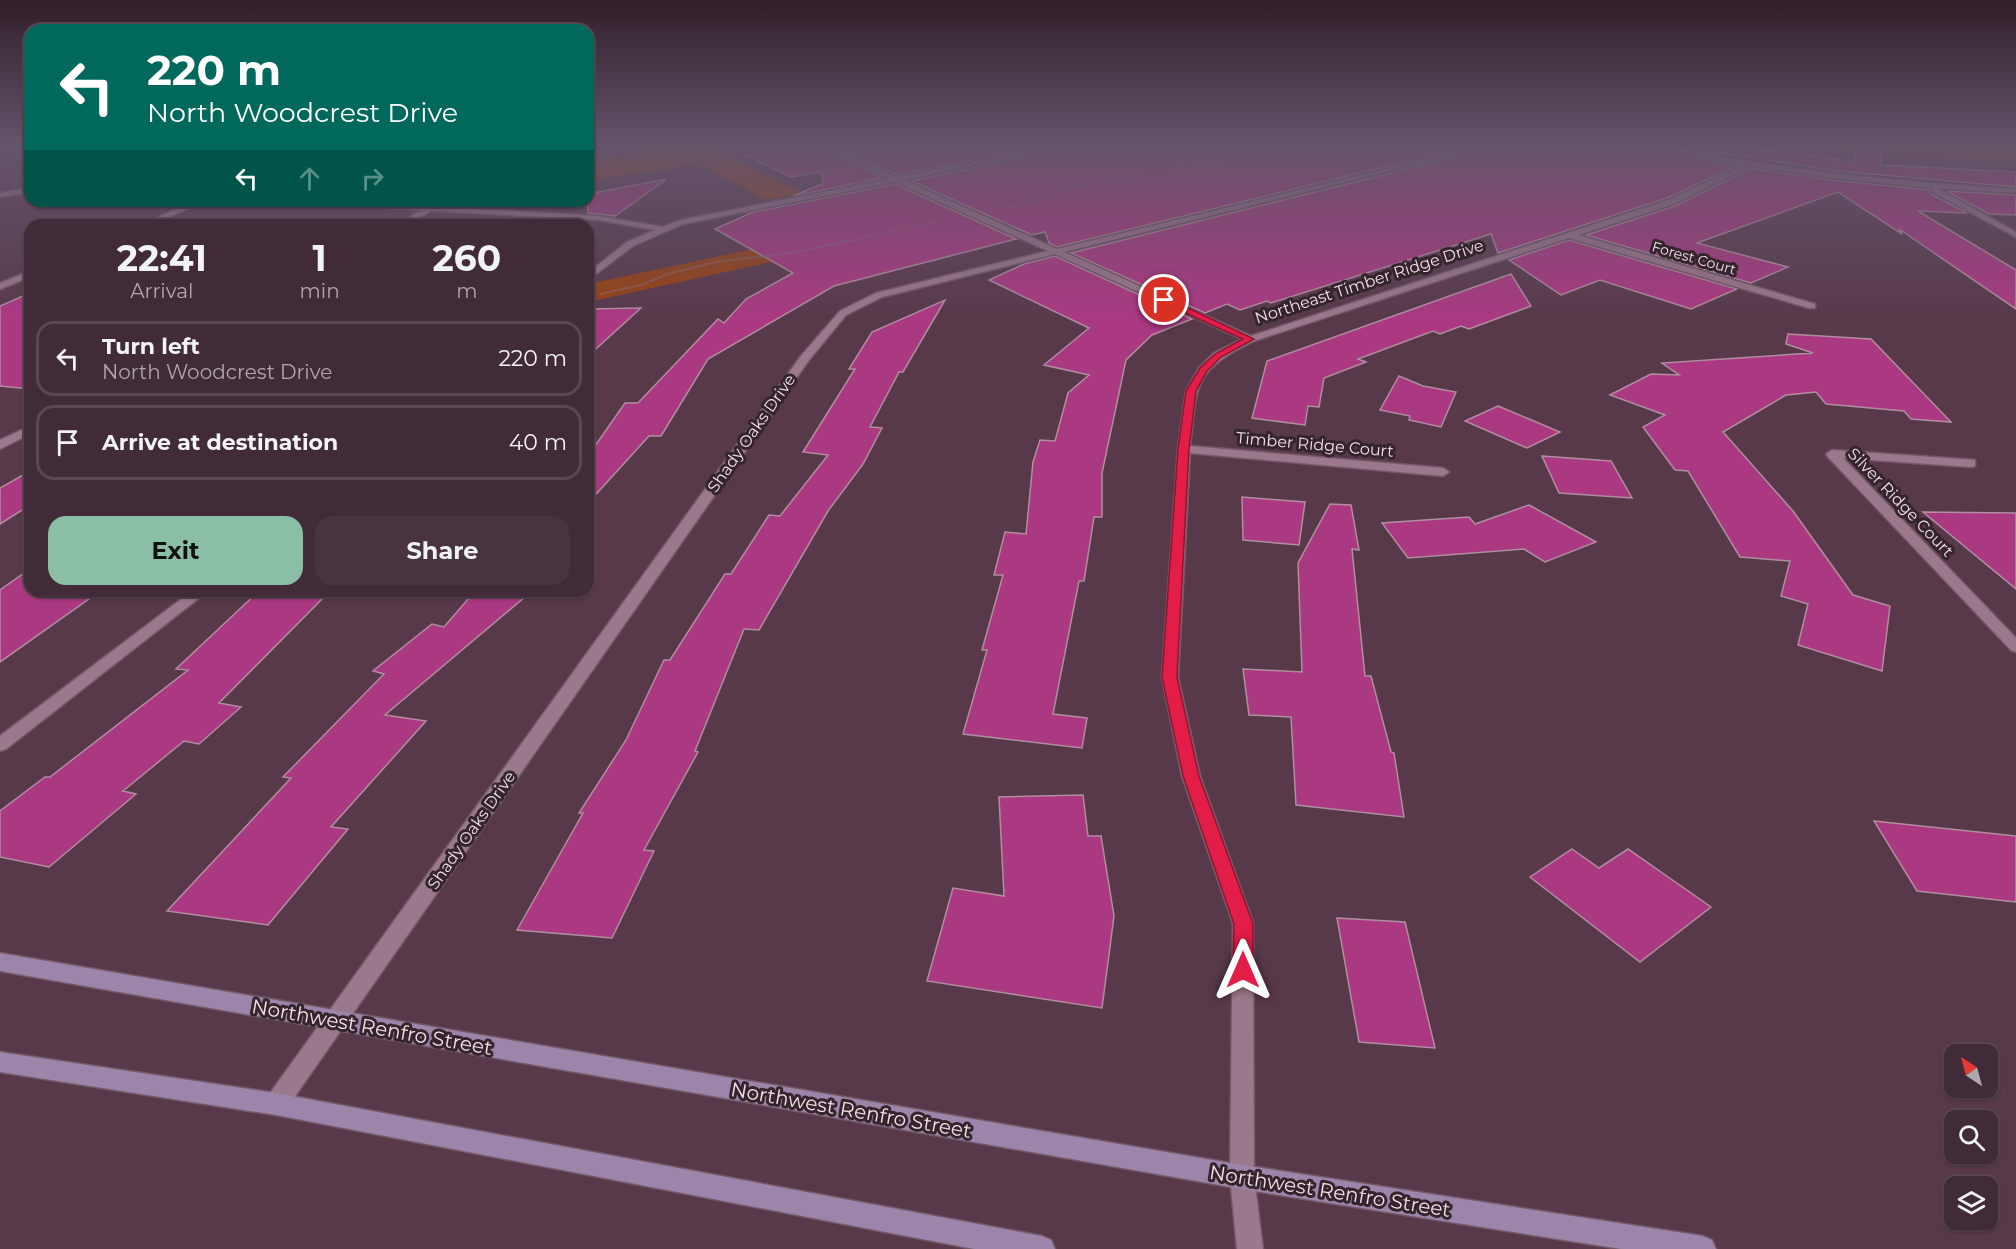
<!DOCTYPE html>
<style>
body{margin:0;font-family:Montserrat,sans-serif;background:#493340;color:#f1f3f6;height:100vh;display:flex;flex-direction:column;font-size:22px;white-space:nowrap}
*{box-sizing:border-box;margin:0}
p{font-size:20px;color:#aea7ae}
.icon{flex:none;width:33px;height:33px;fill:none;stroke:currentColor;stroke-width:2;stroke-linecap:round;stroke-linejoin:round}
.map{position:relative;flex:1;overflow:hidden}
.side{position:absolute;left:24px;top:219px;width:570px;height:378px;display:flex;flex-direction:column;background:#422b38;border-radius:18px;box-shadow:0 2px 4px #0004,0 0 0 2px #5a4753}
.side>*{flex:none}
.hud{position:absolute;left:24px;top:24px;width:570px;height:183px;border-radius:18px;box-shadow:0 2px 4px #0004,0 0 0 2px #5a4753;background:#00695c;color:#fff;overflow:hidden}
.needle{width:39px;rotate:324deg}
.tools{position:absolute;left:1944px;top:1044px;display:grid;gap:12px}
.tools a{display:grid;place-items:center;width:54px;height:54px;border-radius:12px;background:#422b38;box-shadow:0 2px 4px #0004,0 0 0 2px #5a4753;font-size:30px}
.pin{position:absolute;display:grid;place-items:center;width:51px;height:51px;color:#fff;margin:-26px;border:3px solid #fff;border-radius:50%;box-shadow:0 2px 6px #0007}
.me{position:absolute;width:66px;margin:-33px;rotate:0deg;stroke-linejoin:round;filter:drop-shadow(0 0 4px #0008)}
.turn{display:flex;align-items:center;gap:21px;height:126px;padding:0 24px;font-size:27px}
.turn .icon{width:78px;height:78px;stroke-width:2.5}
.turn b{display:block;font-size:42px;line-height:51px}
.lanes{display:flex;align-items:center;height:57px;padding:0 24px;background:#0003;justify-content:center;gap:30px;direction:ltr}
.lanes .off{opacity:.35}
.eta{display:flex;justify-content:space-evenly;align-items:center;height:102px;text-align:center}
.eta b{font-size:36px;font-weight:700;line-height:42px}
.cta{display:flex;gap:12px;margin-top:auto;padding:12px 24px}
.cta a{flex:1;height:69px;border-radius:18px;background:#8abfa5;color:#111;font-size:24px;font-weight:700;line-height:69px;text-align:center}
.cta a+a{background:#493340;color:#f1f3f6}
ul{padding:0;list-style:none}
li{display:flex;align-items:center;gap:18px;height:75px;margin:0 12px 9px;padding:0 12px;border:3px solid #5a4753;border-radius:18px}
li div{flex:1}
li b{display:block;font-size:22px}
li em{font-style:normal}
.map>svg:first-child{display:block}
.green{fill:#974111}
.building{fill:#ab3982;stroke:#b18da0;stroke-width:1.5}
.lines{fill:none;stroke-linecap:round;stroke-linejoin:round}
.minor-casing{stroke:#735967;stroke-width:3}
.tertiary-casing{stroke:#735967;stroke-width:3}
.secondary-casing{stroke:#735967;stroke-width:3}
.path-far1{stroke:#886d7b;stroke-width:1.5;stroke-dasharray:1.5 1.5;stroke-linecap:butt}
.path{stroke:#886d7b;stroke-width:2;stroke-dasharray:1.5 1.5;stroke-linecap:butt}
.minor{fill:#9b788b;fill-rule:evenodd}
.tertiary{fill:#9b788b;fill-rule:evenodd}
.secondary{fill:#9d84aa;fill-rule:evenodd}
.route{fill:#e11d48;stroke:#92132f;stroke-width:1.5}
.labels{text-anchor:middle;stroke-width:6;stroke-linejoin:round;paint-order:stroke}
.far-street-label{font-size:14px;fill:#f2dee8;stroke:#34252d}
.street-label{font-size:16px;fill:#f2dee8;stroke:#34252d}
.near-street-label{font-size:20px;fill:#f2dee8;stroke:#34252d}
</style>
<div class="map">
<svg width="2016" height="1249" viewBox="0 0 2016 1249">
<rect width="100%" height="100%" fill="#58394a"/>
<path class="green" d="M647,145H720L717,150L802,193L766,200L701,165L588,180V161L633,153Z
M1245,145H1307L588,302V284Z
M1789,145H2016V162L1885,156Z"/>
<path class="building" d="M726,145H815L882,178L793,196L824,183L821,172L791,177Z
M830,145H1050L897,175Z
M1075,145H1474L1057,247L1049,243L1045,232L1032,235L911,181L1073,147Z
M1496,145H1645L1647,147L1736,166L1667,198L1498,253L1491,234L1271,303L1267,301L1240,310L1227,304L1205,313L1071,253L1495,147Z
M1670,145H1735L1767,152H1789L1855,162L1856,145H1880L1881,165L2016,172V187L1837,171Z
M1751,168L1832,180L1931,190V194L1967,213L1918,211L2016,270V309L1899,229L1902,234L1838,192L1697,243L1788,267L1751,283L1586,235L1675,206Z
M667,179L615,216L588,213V194Z
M895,184L1016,239L834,286L708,359L661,436H649L588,503V456L625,403H638L718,319L724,323L746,299L793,273L715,229L753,212Z
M1947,191L2016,195V215L1989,214Z
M1569,240L1737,289L1691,309L1600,280L1561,295L1509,260Z
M1055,256L1192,319L1152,335L1126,360L1102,473V517H1094L1084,581H1079L1053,714L1087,718L1082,748L963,734L987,650H982L1003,575H994L1005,532L1026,534L1033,462L1040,440L1055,441L1068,393L1089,375L1044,365L1089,328L989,280L1024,264Z
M1511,274L1531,306L1469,329L1461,326L1440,334L1433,331L1358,359L1366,362L1324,378L1319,407L1308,406L1305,425L1252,418L1267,361Z
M30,293V389L0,386V306Z
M945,300L903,372H899L870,427L882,428L863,464L828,511L759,630L744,629L695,751L698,752L644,850L654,851L612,938L517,930L583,813H579L626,740L664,660H670L725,574H731L769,515L780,516L828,455L803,452L855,369H849L872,332Z
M641,308L588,356V309Z
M1788,334L1871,339L1951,422L1911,419L1904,411L1826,404L1816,392L1786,395L1723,432L1793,511L1853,595L1890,606L1882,671L1798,645L1808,604L1781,596L1790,561L1740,557L1688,471L1675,470L1643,427L1665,415L1610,395L1651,374L1679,375L1662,363L1813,353L1786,344Z
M1399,376L1423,386L1456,392L1441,427L1409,420L1410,416L1380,410Z
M1498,406L1560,432L1527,448L1465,421Z
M1542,456L1611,461L1632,498L1559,493Z
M30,471V505L0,524V488Z
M1242,497L1305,502L1299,545L1243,540Z
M1330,504L1351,505L1359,550L1352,549L1365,676H1371L1391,752L1394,753L1404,817L1296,805L1291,717L1249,715L1243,669L1302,672L1298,563Z
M1529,505L1596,542L1545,562L1524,549L1408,558L1382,523L1469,517L1475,524Z
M1923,512L2016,513V589Z
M30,569V591L93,596L0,662V590Z
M259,591H330L219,703L241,707L199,744L184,741L123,791L136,794L49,867L0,857V811L45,777H50L188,670L176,669Z
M475,591H532L385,715L426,721L331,827L348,829L268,925L167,911L291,778L283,777L384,674L373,671L432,624L444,627Z
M1083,795L1088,836H1101L1114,916L1102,1008L927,981L953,888L1004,896L999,797Z
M1874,821L2016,836V902L1917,891Z
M1572,849L1599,868L1628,849L1711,907L1640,962L1530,877Z
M1337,918L1405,922L1435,1048L1359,1042Z"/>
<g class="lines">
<g class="minor-casing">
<path id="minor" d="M817,145H825L897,177L1061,145H1073L904,180L1057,249L1483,145H1494L1064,252L1251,336L1668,200L1743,165L1647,145H1659C1777,169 1896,182 2016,189V193L1937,188L2016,232V237L1932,192L1934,188L1832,178L1751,166L1674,204L1578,235L1815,304V308H1809L1569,238L1254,341C1193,371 1197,383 1190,446L1443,468L1449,472L1443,476L1190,453L1178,677L1200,776L1253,923L1254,1177L1263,1249H1237L1230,1177L1233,923L1182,776L1162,677L1178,449L1186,391L1199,368L1214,353L1242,339L1055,254L882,297L846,315L809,360L284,1112L276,1115L268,1112L264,1104L268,1096L801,356L840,311L876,293L1048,251L895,182L683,224L633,246L588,280V273L627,242L655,230L599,220L296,203L292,201H336L599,216L663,227L681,220L889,179Z
M30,188V192L0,197V193Z
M195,201H205L151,225H140Z
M30,271V277L0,289V283Z
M1832,450L1975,460V466L1971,467L1843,458L2016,638V652L2011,650L1828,457L1826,454Z
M192,591H208L6,749L0,751V736Z"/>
</g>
<g class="tertiary-casing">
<path id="tertiary" d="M438,201H448L406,225H396Z
M30,426V434L0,449V440Z"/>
</g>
<g class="secondary-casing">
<path id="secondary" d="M0,953L1242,1165L1703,1236L1712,1240L1716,1249H1621L1242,1189L0,971Z
M0,1052L276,1093L1042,1236L1051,1240L1055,1249H974L276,1115L0,1072Z"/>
</g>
<path class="path-far1" d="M1007,206L1035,199L1041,194L1058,188L1135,179L1290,145
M844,242L938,221"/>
<path class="path" d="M600,294L641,285L671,273L716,262L797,252L851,240"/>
<use href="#minor" class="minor"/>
<use href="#tertiary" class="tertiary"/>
<use href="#secondary" class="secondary"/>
</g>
<linearGradient id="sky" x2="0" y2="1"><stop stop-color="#301f29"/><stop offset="0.45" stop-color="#64546b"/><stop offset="1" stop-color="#64546b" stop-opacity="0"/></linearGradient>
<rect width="2016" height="320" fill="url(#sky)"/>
<path class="route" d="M1161,298H1167L1254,339L1221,357L1207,371L1196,391L1189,449L1177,677L1199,776L1253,924V970L1250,975L1243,978L1236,975L1233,970L1234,924L1183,776L1162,677L1178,449L1186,391L1200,368L1215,354L1243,339L1161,302Z"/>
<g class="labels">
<g class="far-street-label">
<text transform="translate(1694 258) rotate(16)" y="5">Forest Court</text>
</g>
<g class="street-label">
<text transform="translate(1369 281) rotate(-18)" y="6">Northeast Timber Ridge Drive</text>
<text transform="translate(751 433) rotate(-55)" y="6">Shady Oaks Drive</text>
<text transform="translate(1315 444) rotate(5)" y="6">Timber Ridge Court</text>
<text transform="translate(1901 502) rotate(46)" y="6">Silver Ridge Court</text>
<text transform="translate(471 830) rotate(-55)" y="6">Shady Oaks Drive</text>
</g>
<g class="near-street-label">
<text transform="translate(372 1027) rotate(10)" y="7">Northwest Renfro Street</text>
<text transform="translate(851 1110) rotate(10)" y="7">Northwest Renfro Street</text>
<text transform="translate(1330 1191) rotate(9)" y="7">Northwest Renfro Street</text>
</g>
</g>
</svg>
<div class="tools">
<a><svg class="needle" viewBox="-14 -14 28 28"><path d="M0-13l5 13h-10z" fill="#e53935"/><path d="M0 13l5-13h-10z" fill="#aea7ae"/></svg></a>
<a><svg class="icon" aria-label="search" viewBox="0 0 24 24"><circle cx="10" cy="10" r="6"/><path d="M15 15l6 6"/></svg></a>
<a><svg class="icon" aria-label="layers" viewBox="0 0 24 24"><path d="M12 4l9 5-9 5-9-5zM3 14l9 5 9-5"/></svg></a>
</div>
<div class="pin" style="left:1164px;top:300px;background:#d93025"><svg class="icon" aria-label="arrive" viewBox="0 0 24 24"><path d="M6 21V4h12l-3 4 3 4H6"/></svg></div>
<svg class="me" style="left:1243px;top:970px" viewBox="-20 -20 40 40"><path d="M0-17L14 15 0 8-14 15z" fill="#e11d48" stroke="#fff" stroke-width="4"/></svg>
<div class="hud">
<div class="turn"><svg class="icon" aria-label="left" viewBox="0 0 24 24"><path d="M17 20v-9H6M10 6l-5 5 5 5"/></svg><div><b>220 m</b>North Woodcrest Drive</div></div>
<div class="lanes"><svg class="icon" aria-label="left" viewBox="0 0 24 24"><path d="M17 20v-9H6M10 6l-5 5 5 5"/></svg><svg class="icon off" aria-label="ahead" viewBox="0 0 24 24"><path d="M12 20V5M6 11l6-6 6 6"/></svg><svg class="icon off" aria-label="right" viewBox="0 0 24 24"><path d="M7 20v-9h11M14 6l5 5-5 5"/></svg></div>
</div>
<section class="side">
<div class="eta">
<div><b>22:41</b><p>Arrival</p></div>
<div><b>1</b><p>min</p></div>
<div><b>260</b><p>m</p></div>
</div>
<ul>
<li><svg class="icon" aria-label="left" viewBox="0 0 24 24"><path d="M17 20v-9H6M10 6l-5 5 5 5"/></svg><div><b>Turn left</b><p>North Woodcrest Drive</p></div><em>220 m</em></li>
<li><svg class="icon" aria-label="arrive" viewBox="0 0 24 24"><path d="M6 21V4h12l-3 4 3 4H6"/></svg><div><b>Arrive at destination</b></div><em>40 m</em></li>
</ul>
<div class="cta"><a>Exit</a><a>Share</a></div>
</section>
</div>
